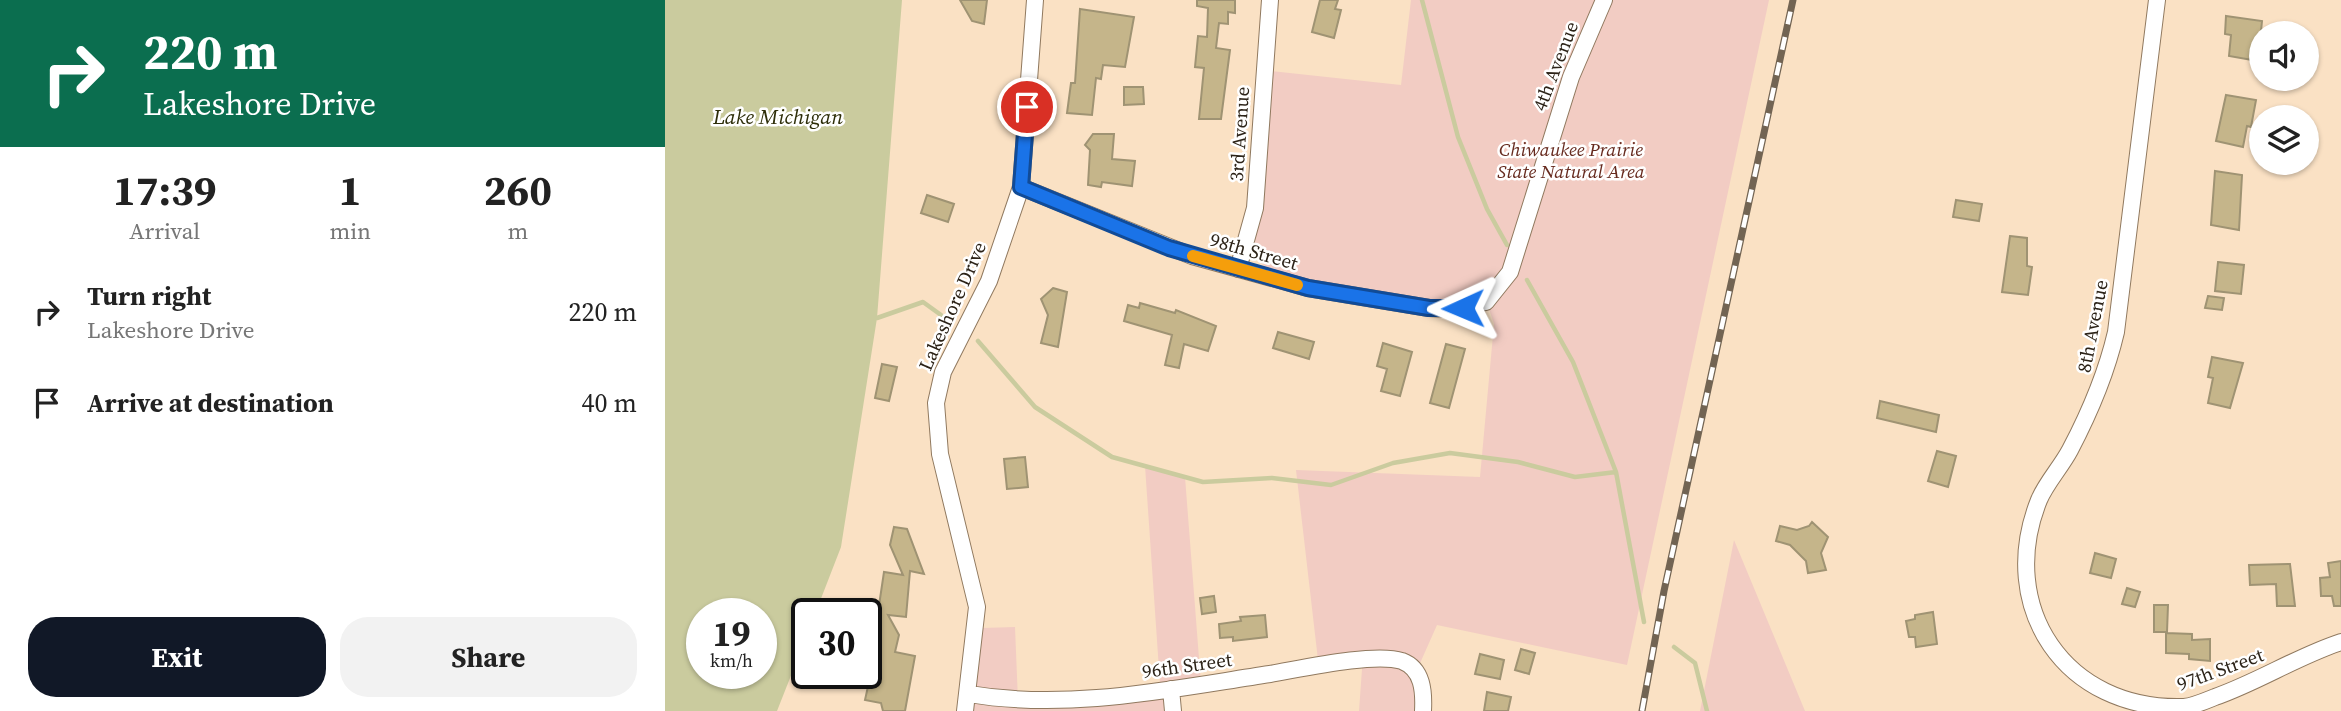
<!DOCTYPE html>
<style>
body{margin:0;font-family:"Source Serif 4",serif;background:#f2f2f2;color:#222;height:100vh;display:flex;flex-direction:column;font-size:26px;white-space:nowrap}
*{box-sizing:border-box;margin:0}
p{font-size:23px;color:#767676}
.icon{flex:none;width:38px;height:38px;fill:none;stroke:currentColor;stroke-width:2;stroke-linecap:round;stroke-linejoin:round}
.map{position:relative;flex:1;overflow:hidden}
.details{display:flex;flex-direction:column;background:#fff;width:665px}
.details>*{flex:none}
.banner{background:#0b6e4f;color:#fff;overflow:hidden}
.tools{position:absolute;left:1584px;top:21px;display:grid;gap:14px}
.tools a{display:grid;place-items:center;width:70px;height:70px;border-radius:50%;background:#fff;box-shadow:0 2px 5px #0004;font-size:35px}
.speed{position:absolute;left:21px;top:598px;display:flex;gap:14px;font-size:35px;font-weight:700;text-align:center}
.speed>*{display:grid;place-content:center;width:91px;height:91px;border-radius:50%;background:#fff;box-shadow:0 2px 5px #0004;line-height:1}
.speed small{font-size:18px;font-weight:400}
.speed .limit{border:4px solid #111;border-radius:10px;background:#fff;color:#111}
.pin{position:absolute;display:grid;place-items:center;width:60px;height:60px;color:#fff;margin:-30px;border:4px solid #fff;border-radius:50%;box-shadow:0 2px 7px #0007}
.me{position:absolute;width:77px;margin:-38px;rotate:269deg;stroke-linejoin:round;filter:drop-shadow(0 0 5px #0008)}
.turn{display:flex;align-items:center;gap:24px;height:147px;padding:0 28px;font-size:32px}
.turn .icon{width:91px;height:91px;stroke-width:2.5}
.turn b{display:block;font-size:49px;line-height:60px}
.eta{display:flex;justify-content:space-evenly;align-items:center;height:119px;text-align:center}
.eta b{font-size:42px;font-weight:700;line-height:49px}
.action{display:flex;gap:14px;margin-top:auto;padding:14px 28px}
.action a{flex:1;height:80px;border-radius:28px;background:#111827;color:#fff;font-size:28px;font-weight:700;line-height:80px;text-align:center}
.action a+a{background:#f2f2f2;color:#222}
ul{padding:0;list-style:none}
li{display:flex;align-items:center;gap:21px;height:91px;padding:0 28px}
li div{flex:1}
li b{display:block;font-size:26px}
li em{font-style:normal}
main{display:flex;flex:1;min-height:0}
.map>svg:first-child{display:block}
.green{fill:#f2ccc3}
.water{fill:#cacb9e;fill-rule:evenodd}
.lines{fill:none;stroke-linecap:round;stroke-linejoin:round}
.stream{stroke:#cacb9e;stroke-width:4.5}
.building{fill:#c5b58a;stroke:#9f9373;stroke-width:2}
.minor-casing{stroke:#90795f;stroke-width:18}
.minor{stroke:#fff;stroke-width:16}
.rail-casing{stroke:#726453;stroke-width:7}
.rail{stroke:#fff;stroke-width:4.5;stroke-dasharray:13;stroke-linecap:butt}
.route-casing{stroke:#114b97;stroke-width:18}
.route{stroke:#1a73e8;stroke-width:12}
.slow{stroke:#f59e0b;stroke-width:12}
.labels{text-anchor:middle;stroke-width:5;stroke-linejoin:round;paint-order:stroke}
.street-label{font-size:19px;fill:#2c2318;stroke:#fff}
.park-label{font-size:19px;font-style:italic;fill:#672b1f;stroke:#fff}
.water-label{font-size:21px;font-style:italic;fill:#2d2d08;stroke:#fff}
</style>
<main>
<section class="details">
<div class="banner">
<div class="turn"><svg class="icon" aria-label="right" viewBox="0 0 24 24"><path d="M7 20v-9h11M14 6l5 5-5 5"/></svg><div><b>220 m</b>Lakeshore Drive</div></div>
</div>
<div class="eta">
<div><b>17:39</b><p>Arrival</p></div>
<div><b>1</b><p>min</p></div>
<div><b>260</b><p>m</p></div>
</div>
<ul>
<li><svg class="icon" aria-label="right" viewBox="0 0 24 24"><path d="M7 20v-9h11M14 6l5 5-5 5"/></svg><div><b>Turn right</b><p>Lakeshore Drive</p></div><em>220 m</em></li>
<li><svg class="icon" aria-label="arrive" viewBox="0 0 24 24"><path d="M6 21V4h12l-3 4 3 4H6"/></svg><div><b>Arrive at destination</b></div><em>40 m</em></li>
</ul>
<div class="action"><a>Exit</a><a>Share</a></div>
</section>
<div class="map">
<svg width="1676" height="711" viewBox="0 0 1676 711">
<rect width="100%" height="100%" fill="#fae1c4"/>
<path class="green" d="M746,0H1104L962,665L772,625L748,679L751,711H694L698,655L653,660L631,470L815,477L829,324L819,294L776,302L665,286L604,269L594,262L588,243L606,71L736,85Z
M480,466L520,477L536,684L507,697L508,711H305L317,628L350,627L353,701L495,684Z
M1069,540L1140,711H1035Z"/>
<path class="water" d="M0,0H237L212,318L176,547L150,614H142V635L112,711H0ZM37,614H96V674H37Z"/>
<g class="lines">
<path class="stream" d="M757,0L793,137L822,209L842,245
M862,280L908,362L951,472L979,622
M212,318L258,302L276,315
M313,341L370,407L447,457L538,482L607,478L666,485L728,463L785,453L853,462L910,477L951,472
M1009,647L1030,663L1042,711"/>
</g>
<path class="building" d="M295,0H322L319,24L307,21Z
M532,0H570V13L563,12V24L554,23L551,48L565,50L556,119H534L539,68L530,67L533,36L542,37L543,8L532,6Z
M655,0H673L670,9L676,10L669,38L647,32Z
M415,9L469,17L460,67L438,65L436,79L431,78L427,115L402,113L406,83H410Z
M1561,16L1597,21L1593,61L1564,56L1566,35L1560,34Z
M459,87H478L479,104L459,105Z
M1561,95L1591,100L1586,127L1582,126L1578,147L1551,141Z
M428,134H449L447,159L470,161L467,186L437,182L436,187L423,185L425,150L420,145Z
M1550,171L1577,175L1574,230L1546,225Z
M262,195L289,204L283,222L256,213Z
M1291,200L1317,204L1314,221L1288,217Z
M1345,236L1362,238V266L1367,267L1363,295L1337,292Z
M1553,262L1579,265L1576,294L1550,291Z
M388,288L402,292L393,347L376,343L383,315L376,299Z
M1543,296L1559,298L1557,310L1540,308Z
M475,303L510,313L511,310L551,326L543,351L519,344L514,368L500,365L507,335L459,321L463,305L474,308Z
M613,332L649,342L644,359L608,348Z
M718,343L747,352L735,396L716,391L722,369L712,366Z
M781,344L800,349L784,408L765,403Z
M1547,357L1578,363L1565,408L1543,403L1548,378L1543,377Z
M217,364L232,367L224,401L210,398Z
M1215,401L1274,415L1271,432L1212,418Z
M1272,451L1291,456L1283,487L1263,481Z
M360,457L363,487L342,489L339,459Z
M1147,522L1163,537L1156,553L1161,570L1143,573L1141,561L1125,545L1111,541L1115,526L1132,530L1144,526Z
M229,527L242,529L259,574L245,571L241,617L223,615L234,635L230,652L250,656L240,711H218L216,703L200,700L208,664L201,662V637L209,639L219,572L238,575L225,545Z
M1430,553L1451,559L1446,578L1425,573Z
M1676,561V606H1669L1667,596H1656L1655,578L1665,577L1663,563Z
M1625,564L1630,606H1612L1611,584L1585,585L1584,565Z
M1462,588L1475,592L1470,607L1457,604Z
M549,596L551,612L537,614L535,598Z
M1489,605H1503L1502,632H1489Z
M1268,612L1272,644L1251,647L1250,637H1244L1241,621L1250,619V615Z
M600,615L602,637L568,641V637L555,638L554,624L576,621L575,617Z
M1501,633L1527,634V640L1545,639V661L1524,659V654L1501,653Z
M856,649L870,653L864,674L850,670Z
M815,654L839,660L835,679L810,674Z
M822,692L846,697L843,711H819Z"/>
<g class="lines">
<g class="minor-casing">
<path id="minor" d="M1492,0L1451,332C1441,375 1425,412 1405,450C1396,467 1381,483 1374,500C1331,607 1400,711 1519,707C1529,706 1540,701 1550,697C1593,682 1633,656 1676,642
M356,187L527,256L643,288L764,308L784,309L821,302L845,272L906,77L939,0
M573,269L590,208L605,0
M506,689L508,711
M304,694C404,711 505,689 605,674C635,669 709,652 737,661C758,669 759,692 758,711
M300,711L312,607L275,454L271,403L278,372L324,281L356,187L370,0"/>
</g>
<use href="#minor" class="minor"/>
<g class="rail-casing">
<path id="rail" d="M977,711L999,591L1128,0"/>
</g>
<use href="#rail" class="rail"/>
</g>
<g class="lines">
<g class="route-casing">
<path id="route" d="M362,107L356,187L504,248L643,288L764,308H798"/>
</g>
<use href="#route" class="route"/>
<path class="slow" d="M528,256L632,285"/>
</g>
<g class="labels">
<g class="street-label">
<text transform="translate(890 66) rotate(-69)" y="7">4th Avenue</text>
<text transform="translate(574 134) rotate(-86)" y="7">3rd Avenue</text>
<text transform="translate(589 251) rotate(16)" y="7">98th Street</text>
<text transform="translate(287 306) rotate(-66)" y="7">Lakeshore Drive</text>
<text transform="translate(1427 326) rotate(-79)" y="7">8th Avenue</text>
<text transform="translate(522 665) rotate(-8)" y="7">96th Street</text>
<text transform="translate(1555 669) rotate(-20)" y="7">97th Street</text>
</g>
<g class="park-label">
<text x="906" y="156">Chiwaukee Prairie<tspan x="906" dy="22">State Natural Area</tspan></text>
</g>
<g class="water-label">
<text x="113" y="124">Lake Michigan</text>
</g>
</g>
</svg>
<div class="tools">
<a><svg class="icon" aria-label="sound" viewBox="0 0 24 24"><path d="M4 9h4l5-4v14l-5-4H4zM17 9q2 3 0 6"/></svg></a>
<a><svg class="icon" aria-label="layers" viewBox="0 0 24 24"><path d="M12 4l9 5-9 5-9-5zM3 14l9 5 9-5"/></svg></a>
</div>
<div class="speed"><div>19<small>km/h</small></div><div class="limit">30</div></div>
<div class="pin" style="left:362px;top:107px;background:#d93025"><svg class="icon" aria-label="arrive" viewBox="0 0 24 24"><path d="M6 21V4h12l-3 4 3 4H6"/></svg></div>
<svg class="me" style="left:798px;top:308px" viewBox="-20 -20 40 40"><path d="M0-17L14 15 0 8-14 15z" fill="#1a73e8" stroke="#fff" stroke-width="4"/></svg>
</div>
</main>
